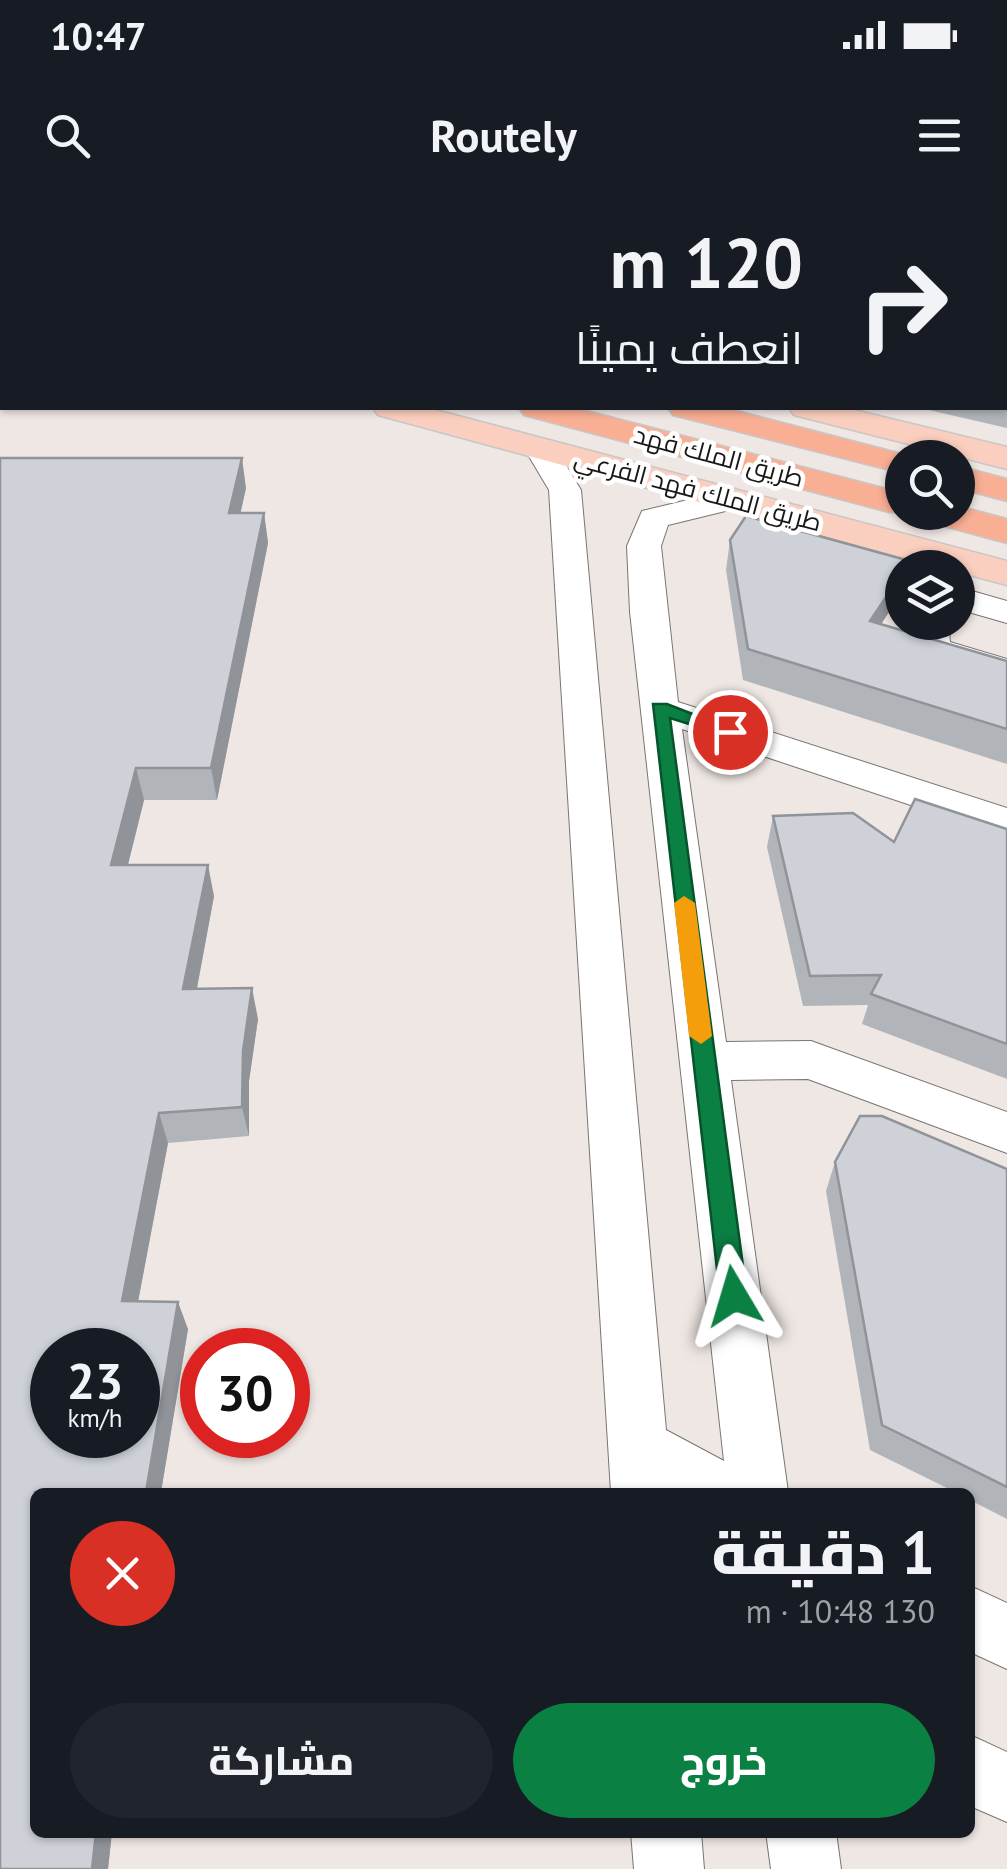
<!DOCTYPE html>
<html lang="ar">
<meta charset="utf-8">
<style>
body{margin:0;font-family:"PT Sans",Cairo,sans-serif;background:#20242c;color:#f1f3f6;direction:rtl;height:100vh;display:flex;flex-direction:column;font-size:38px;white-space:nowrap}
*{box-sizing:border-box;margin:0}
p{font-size:32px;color:#9ea1a6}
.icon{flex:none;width:55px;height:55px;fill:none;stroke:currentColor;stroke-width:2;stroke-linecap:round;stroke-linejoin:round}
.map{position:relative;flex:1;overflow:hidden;direction:ltr}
.sheet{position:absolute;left:30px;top:1288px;width:945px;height:350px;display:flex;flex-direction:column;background:#171b24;border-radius:15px;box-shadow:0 2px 8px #0004;direction:rtl}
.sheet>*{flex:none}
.guide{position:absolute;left:0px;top:0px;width:1008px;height:210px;box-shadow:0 2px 8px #0004;direction:rtl;background:#171b24;color:#f1f3f6;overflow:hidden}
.controls{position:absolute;left:885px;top:240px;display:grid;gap:20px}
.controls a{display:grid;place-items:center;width:90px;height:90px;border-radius:50%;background:#171b24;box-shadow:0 2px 8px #0004;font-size:50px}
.speed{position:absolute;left:30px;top:1128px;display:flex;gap:20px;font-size:50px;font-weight:700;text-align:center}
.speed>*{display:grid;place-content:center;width:130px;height:130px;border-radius:50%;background:#171b24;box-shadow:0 2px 8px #0004;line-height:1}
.speed small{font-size:25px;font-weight:400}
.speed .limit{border:15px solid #d22;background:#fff;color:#111}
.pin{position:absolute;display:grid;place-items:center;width:85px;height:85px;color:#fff;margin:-42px;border:5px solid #fff;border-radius:50%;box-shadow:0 2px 10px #0007}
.me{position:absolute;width:110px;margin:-55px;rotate:353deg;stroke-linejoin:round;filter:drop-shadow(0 0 8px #0008)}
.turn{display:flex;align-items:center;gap:35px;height:210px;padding:0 40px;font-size:45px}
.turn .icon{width:130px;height:130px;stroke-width:2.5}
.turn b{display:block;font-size:70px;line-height:85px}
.round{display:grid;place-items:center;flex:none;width:105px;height:105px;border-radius:52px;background:#20242c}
.overview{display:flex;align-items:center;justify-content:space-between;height:170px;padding:0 40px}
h1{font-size:60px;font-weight:800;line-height:75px}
.button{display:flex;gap:20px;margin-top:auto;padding:20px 40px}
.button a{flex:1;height:115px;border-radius:60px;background:#0b8043;color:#fff;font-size:40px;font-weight:800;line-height:115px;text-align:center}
.button a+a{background:#20242c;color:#f1f3f6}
.status{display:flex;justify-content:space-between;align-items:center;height:70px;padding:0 50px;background:#171b24;direction:ltr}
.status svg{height:28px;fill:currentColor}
header{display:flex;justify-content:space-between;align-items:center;height:130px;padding:0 40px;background:#171b24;font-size:45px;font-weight:800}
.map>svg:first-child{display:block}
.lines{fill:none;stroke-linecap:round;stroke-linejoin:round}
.minor-casing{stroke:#7b7471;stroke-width:2}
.major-casing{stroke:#c8c7c7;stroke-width:3}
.highway-casing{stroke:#c8c7c7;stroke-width:3}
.minor{fill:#fff;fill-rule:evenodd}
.major{fill:#fbcfbf;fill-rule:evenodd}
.highway{fill:#f8af94;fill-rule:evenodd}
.wall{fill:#b1b5ba}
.shaded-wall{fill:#909397}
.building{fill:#ced2d8;stroke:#909397;stroke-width:2.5;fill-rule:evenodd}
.route{fill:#0b8043;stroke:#07532c;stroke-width:2.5}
.slow{fill:#f59e0b}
.labels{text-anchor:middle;stroke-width:9;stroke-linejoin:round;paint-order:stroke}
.far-street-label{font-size:25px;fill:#191716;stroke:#fff}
</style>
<div class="status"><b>10:47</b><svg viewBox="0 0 49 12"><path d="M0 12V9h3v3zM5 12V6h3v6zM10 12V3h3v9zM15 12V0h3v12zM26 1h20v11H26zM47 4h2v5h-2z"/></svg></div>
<header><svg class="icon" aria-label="menu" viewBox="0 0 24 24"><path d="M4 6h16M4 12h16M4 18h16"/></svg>Routely<svg class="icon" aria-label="search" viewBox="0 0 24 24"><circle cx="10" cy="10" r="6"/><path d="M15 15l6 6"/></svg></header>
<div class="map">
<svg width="1007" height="1669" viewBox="0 0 1007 1669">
<rect width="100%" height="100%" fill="#efe7e4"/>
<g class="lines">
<g class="minor-casing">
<path id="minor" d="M96,0H129L130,2H98Z
M540,239L551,241L581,290L666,1230L724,1261L630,412L627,346L642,311L734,289L750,299L746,306L668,325L661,346L678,502L1007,608V637L682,529L726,842L811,841L1007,912V953L808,879L731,880L788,1292H611L549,290L524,248Z
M958,387L1007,401V423L958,409Z
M912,422H948L950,442L1007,459V482L924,458L911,442Z
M970,1386L1007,1403V1469L970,1452Z
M970,1535L1007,1552V1622L970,1606Z
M631,1632H701L704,1669H634Z
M766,1632H836L841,1669H771Z"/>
</g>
<g class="major-casing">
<path id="major" d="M0,94H2V112H0Z
M373,208H428L1007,361V385L958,372V368H941L378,215Z
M789,208H846L1007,247V269L794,215Z"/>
</g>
<g class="highway-casing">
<path id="highway" d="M0,57L2,58V76H0Z
M519,208H575L902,293V312H914H889L524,215Z
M668,208H725L917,258H902V273L673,215Z
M958,266L1007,279V301L958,288Z
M958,306L1007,319V343L922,320L916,312H958Z"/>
</g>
<use href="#minor" class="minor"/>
<use href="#major" class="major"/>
<use href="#highway" class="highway"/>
</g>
<path class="wall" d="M326,0H690V2H337Z
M1007,0V228L920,208H1005V2Z
M0,258L246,288L240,313H264L268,343L217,600H144L128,665L214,696L197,789L258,819L249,881V936L168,943L138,1102L188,1129L161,1292H35V1632H112L108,1669H0Z
M730,340L902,368V392L881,424L1007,461V564L743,480L726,370Z
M773,616L894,642L1007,629V879L862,824L868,805L803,806L767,647Z
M835,962L1007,969V1319L970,1300V1292H955L870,1250L826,991Z"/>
<path class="shaded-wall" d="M675,0H690V2H673Z
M242,258L246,288L234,343L229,313Z
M264,313L268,343L217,600L211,568Z
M902,373V392L863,452L870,421Z
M136,568L144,600L120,696L111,665Z
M208,665L214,696L191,819L183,789Z
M252,788L258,819L249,881V936L242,907L243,851Z
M159,913L168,943L133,1128L122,1101Z
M178,1102L188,1129L161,1292H146Z
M96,1632H112L108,1669H92Z"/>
<path class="building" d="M395,0H675L673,2H408Z
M849,0H1007V198L1005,197V2H847Z
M0,258H242L229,313H264L211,568H136L111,665H208L183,789L252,788L243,851L242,907L159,913L122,1101L178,1102L146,1292H35V1632H96L92,1669H0ZM52,1150H138V1235H52Z
M746,316L910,361L906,368H902V373L870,421L1007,461V529L748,449L730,340Z
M915,599L1007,629V844L871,794L881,775L810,776L773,616L853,613L894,642Z
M860,916H882L1007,969V1287L882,1225L835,962Z"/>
<path class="route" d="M653,504H667L739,532L730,537L670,518L747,1096L743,1104L734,1108L724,1104L720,1096Z"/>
<path class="slow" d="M684,696L695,703L712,836L701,844L689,836L674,703Z"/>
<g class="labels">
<g class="far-street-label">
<text transform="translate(719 256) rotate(15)" y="9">طريق الملك فهد</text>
<text transform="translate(698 290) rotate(15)" y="9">طريق الملك فهد الفرعي</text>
</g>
</g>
</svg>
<div class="controls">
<a><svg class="icon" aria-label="search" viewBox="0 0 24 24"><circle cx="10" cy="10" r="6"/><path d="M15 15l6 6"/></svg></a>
<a><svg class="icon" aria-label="layers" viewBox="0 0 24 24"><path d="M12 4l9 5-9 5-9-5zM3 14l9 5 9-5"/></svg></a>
</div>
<div class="speed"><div>23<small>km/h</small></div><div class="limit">30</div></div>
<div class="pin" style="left:730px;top:532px;background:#d93025"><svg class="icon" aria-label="arrive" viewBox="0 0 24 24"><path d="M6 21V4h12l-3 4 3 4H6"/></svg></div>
<svg class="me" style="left:734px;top:1096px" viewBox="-20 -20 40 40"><path d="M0-17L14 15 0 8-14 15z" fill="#0b8043" stroke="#fff" stroke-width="4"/></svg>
<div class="guide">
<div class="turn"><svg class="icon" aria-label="right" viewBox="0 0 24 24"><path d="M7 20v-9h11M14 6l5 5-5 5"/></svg><div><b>120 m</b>انعطف يمينًا</div></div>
</div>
<section class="sheet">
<div class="overview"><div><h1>1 دقيقة</h1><p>130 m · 10:48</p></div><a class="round" style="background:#d93025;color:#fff"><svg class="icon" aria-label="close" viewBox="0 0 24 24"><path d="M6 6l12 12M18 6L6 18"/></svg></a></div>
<div class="button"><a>خروج</a><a>مشاركة</a></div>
</section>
</div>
